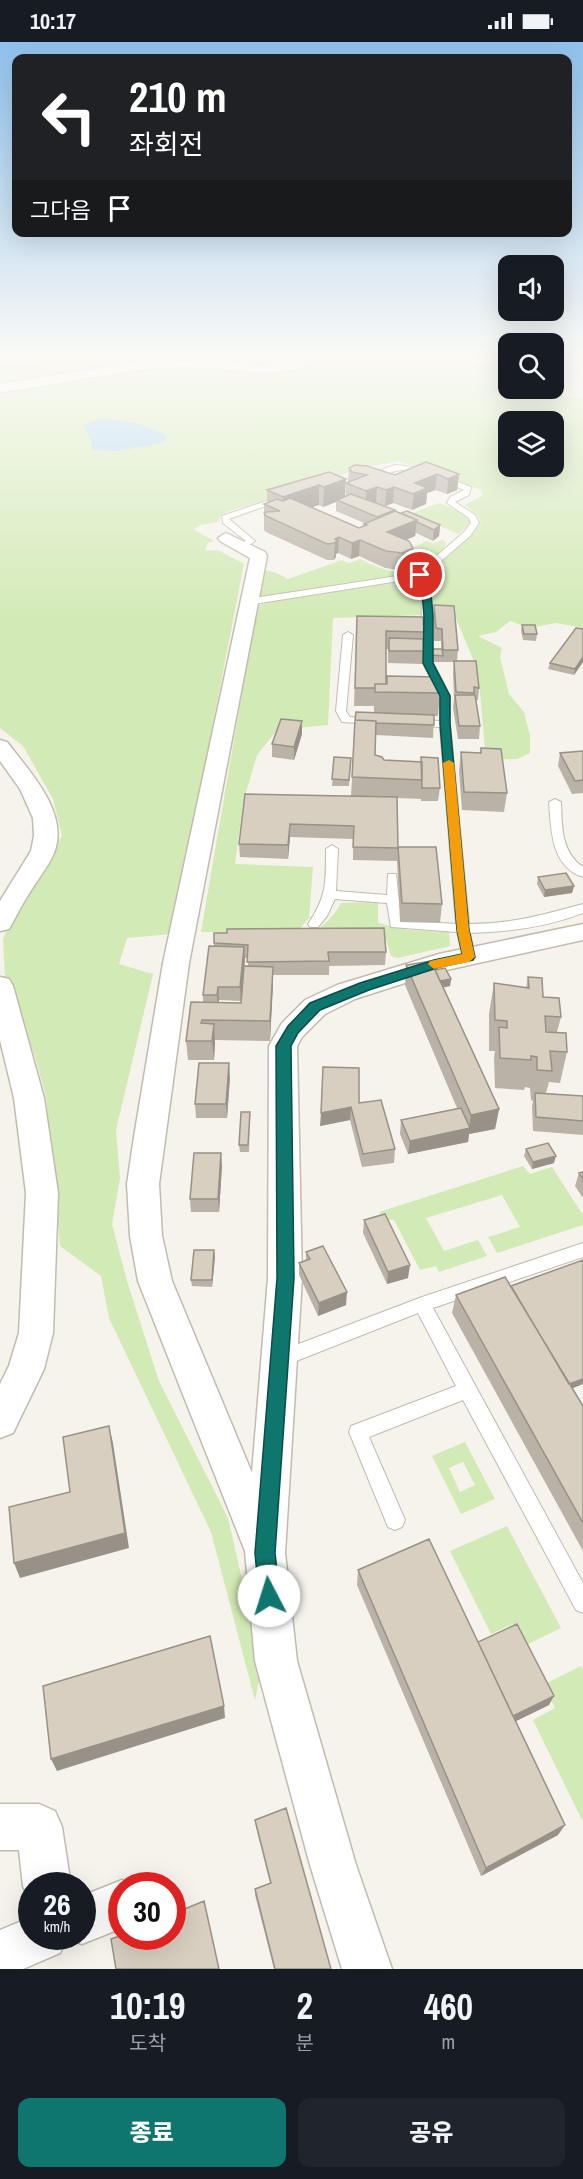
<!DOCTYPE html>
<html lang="ko">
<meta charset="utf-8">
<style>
body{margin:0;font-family:"Archivo Narrow","Noto Sans KR",sans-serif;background:#20242c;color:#f1f3f6;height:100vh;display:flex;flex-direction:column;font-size:22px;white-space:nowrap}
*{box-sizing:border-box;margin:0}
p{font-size:20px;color:#9ea1a6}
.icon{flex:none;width:33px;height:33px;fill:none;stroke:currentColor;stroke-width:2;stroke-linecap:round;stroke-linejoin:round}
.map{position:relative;height:1927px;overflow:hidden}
.details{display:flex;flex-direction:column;background:#171b24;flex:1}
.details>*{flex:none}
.top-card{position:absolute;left:12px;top:12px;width:560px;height:183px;border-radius:12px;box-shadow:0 6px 24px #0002;background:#202124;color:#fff;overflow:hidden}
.buttons{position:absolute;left:498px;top:213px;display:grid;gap:12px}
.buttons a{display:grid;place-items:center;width:66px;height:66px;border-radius:12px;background:#171b24;box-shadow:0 6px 24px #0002;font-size:30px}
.speed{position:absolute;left:18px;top:1830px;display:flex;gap:12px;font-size:30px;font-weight:700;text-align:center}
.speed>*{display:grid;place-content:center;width:78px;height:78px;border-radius:50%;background:#171b24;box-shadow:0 6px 24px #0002;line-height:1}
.speed small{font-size:15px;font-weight:400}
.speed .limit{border:9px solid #d22;background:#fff;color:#111}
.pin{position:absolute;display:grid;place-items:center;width:51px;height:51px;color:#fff;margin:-26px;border:3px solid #fff;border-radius:50%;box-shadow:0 2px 6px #0007}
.me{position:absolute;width:66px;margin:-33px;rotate:355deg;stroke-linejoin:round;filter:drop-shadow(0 0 4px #0008)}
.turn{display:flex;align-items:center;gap:21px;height:126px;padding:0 18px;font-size:27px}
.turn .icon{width:78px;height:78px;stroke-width:2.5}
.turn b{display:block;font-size:42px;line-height:51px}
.then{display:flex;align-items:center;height:57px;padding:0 18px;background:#0003;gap:12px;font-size:22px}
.eta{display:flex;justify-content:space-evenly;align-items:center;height:102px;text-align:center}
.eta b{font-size:36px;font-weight:800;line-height:42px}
.cta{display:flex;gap:12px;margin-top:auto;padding:12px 18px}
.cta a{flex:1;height:69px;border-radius:12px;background:#0f766e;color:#fff;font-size:24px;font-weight:800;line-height:69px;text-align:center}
.cta a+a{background:#20242c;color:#f1f3f6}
.status{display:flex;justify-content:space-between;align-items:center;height:42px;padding:0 30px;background:#171b24;direction:ltr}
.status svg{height:16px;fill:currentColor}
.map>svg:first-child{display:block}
.green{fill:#d2eab5;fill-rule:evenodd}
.water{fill:#a9d4f2}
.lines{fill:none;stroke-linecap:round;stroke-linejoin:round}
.service-casing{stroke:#c2bbae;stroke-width:2}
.minor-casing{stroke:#c2bbae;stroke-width:3}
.service{fill:#fff;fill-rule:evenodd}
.minor{fill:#fff;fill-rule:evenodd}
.wall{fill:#bab2a6;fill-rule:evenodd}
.shaded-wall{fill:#979187}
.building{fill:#d8cfc1;stroke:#979187;stroke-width:1.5}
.route{fill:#0f766e;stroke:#0a4d48;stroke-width:1.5}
.slow{fill:#f59e0b}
</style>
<div class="status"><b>10:17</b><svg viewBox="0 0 49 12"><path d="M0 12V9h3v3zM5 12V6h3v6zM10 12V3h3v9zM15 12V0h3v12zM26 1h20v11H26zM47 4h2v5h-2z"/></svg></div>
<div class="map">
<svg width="583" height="1927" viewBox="0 0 583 1927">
<rect width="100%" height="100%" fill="#f6f3ec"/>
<path class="green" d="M71,314H303L270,326L206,320L0,344V324Z
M317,314H455L478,319H508V346L523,351L583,356V586L556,581L529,586L510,579L496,590L478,594L502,606L500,615L509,652L524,670L530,694V711L517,717L486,718L478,629L455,574L434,573L431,529L472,492L481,481L478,474L465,463L482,454V450L478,447L399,419L357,427L285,453L229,469L221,473L218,480L201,483L193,487L214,499L208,501L205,508L220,509L244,522L172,892L127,896L119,922L153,932L116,1088L120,1136L112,1182L127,1239L159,1339L228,1476L262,1625L255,1658L211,1490L109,1276L101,1234L60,1204L46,1054L35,1015L5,935L3,897L16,865L37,837L62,794L53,757L23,704L0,686V348L122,328L169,325H210L266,330L293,326ZM508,380H554V424H508Z
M440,461L462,471L471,480L459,492L410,472Z
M443,498L446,501L444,507L417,531L270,555L257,554L260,530C271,527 279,532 288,537L342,518L349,521L360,517C378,525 401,539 418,521L416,518L402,510L427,499L433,501Z
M413,538L421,542L423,573L333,576L328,683L277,688L257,713L243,761L235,822L313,825L309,876L297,890H201L257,564L271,559Z
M378,860V881L408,888L449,890L450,904L398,916L391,914L386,897H298C317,889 331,880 341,861Z
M523,1124L530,1132L552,1125L583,1173V1183L497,1211L488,1195L520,1185L502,1153L426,1176L444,1209L478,1198L487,1214L439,1230L436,1224L420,1228L394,1178L383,1177L379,1170Z
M465,1400L495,1457L461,1472L432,1414ZM463,1420L475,1443L460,1450L449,1426Z
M507,1484L561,1586L524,1604L513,1582L491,1592L450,1509Z
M581,1624L583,1628V1780L533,1678L555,1666L543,1643Z"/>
<path class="water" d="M101,376C122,377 150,383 167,394L163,401L117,409L92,408L91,398L83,383Z"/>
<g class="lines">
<g class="service-casing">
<path id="service" d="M395,423L421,426L471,445L469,453L455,460L475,473L479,481L470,494L425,533L429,539L433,621L450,654V682L469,882C511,882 543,873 583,862V871C547,885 508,890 470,891L475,915L469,919L463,915L457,890L391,885L387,861L335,857L327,874L318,885H310L308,882C327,854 326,840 326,807L332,803L338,807L336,849L387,853L388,832H396L401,878L456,882L440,685L417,684L412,681L417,678L440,679V654L423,621L421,539L418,536L248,563L244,560L248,557L417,531L464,490L471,481L469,476L447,461L450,455L464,448C443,438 402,416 383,436L388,440L387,442C382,443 378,440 375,436L383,427Z
M278,455L285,457L229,477L255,499L245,506H239V502L246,499L223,481L222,474Z
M348,590L353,593L346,669L350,675L375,678V682L342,680L336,669L343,593Z
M555,757L561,760C562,785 561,810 583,825V835C551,825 551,787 549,760Z
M583,1201V1215L433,1266L583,1541V1571L576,1568L463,1358L369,1395L405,1478L402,1485L395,1488L388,1485L349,1390L351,1384L456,1344L418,1271L281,1325L275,1323L272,1317L275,1311L422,1255Z"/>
</g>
<g class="minor-casing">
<path id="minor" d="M301,314H317C291,340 243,328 210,326C139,320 70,343 0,350V342L140,320L200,318L260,324L280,322Z
M226,491L265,510L267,514L189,921L159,1142L162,1194L172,1239L252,1431L268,1236L269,1004L282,981L305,958L337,943L439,912L583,882V898L442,929L355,957L325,972L302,995L297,1004L302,1236L285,1511L297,1619L356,1823L392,1927H342L310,1823L255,1619L245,1509L138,1239L130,1194L127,1142L134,1095L163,921L250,516L220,499L218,496Z
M0,698L7,700C29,729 70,771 54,811C48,825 38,837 30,850C22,862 16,875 9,887L0,889V859L31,809L34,794L33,776L20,747L0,719Z
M0,935L9,937L13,944L44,1056L58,1151L53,1291L44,1327L13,1391L0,1396V1342L9,1324L19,1291L26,1151L14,1056L0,998Z
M0,1762H39L55,1769L62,1785L71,1844H32L30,1861L23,1844L19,1808H0Z
M122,1838L135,1844H122V1886L82,1902L67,1896L60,1911L23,1927H0V1888L32,1875V1894H82V1854Z"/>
</g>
<use href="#service" class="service"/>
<use href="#minor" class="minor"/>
</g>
<path class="wall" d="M349,426L395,433L459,432L457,448L447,452L435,448L427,451L426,462L412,468L393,461L385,464L375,461L401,471L440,483L439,494L433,499L416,491L415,494L406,498L413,506L412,523L401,528L385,526L359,514L351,517L338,511L336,512V515L334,518H327L266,490L264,488V462L267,461V448L329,430L345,455L346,454V441L348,440ZM336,460V469L364,481L363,484L359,486L311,465L319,463L323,465Z
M434,563L458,608L457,619L479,646L478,658H476L480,684L479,697H458L453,666L454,656L453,631L454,620H431L432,607H441V599H434L433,575Z
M357,574L424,590L423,622L388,621V607H386V640L440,651L438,674H434L433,696L376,693L375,713L440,746L438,759H421V757L397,756L398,805L442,862L440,881L400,880L397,819L353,818V797L290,795L288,817L240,815L239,802L351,754L356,670L374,671V664H354Z
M522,583L537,592L536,599L523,598L521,589Z
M583,587V620L574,633L548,627L550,621Z
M302,692L294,718L272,715V702Z
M481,706L507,751L504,770L462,768L459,729L461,710L480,711Z
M583,709V751L572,752L558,724L560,711Z
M334,715L351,716L349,744H332Z
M538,835L574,844L572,851L544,855L537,842Z
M214,891L386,910L385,923L329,924V933H273L270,999L215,998L214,1018H188L186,999L203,960V953L214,904ZM245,916H248V924H244ZM243,937L241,961L219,960V958L241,959Z
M406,923L435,928L451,937L450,944L443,945L499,1067L495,1087L469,1092L468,1100L408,1112L400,1092L401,1078L457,1066L405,943Z
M528,935L561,975L557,990L567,1010L560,1041L549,1040L546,1051L583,1054V1093L533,1089L532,1064L533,1059L531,1058L530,1046L525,1045L524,1048L495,1046L494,1016L495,1009H489V972L494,941L526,946Z
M230,1035L227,1076H196L195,1062Z
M359,1061L395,1107L394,1121L362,1125L350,1078L320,1084Z
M250,1070L249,1110H240L239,1103Z
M526,1107L554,1121L532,1127L524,1114Z
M222,1124L219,1170H191L190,1157Z
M583,1130V1156L575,1144L579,1131Z
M364,1178L408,1236L387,1242L363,1191Z
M306,1210L346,1263L318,1274L299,1233V1221L306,1218Z
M215,1215L212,1245L192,1244L191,1238Z
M456,1253L572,1346L583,1364V1509L452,1271Z
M358,1528L478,1600L549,1663L516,1679L558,1793L481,1834L357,1543Z
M255,1778L331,1927H274L255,1853V1847L270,1841L256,1785Z"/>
<path class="shaded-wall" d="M437,432L435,448L427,451L426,462L412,468L415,441Z
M459,432L457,448L447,452L448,437Z
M346,437L345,456L337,458L336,460L323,465L324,445Z
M319,443V463L283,475V455Z
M377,445L376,461L366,465V449Z
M394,445L393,461L385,464L386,448Z
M417,478L415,494L386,506L387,490Z
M440,483L439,494L433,499L434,488Z
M339,495L338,511L336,512V515L334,518L335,497Z
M360,498L359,514L351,517L352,501Z
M413,506L412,523L401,528L402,511Z
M583,615V620L574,633L575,627Z
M302,679V692L294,718V705Z
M290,782V795L288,817V803Z
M574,844L572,851L544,855L545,848Z
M244,905L245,918L241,959L240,945Z
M273,925V944L270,999V979Z
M451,937L450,944L437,947V940Z
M218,945L219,958L218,967L217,953Z
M214,982L215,1001L214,1018L212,999Z
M229,1021L230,1035L227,1076L226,1062Z
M351,1065L350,1078L320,1084L321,1071Z
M499,1067L495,1087L469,1092L468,1100L408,1112L410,1099L469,1086L471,1073Z
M221,1111L222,1124L219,1170L218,1157Z
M556,1114L554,1121L532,1127L533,1120Z
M214,1208L215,1215L212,1245V1238Z
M410,1223L408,1236L387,1242L388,1230Z
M347,1250L346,1263L318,1274L319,1261Z
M583,1337V1342L559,1352L561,1345Z
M109,1384L113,1401L129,1506L20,1536L14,1521L125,1491Z
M554,1654L549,1663L506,1684L510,1676Z
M224,1664L225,1676L57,1729L51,1717Z
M565,1783L558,1793L481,1834L486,1826Z"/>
<path class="building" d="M426,420L459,432L448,437L437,432L415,441L427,446L413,452L394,445L386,448L377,445L366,449L346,441L367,433L352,430L349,426L355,423L367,424L395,433Z
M329,430L346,437L324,445L319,443L283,455L267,448Z
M351,452L395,468L377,475L337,458Z
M290,456L359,486L367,483L364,482L395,469L417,478L387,490L409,499L413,506L402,511L386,509L360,498L352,501L339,495L335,497L337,498L335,501L327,502L266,474L264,471L266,470L280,469L264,462L277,457L283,459Z
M407,469L440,483L434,488L417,480V478L401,471Z
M434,563L454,564L458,608H443L442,587L436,586Z
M357,574L423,575L424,590L386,589V642H375V646H355Z
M522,583H535L537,592H524Z
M576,586L583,587V615L575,627L550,621Z
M389,596L423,597L424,609H389Z
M432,607H442L443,614L432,613Z
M454,619H476L479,646L474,645V651L456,650Z
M387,634L439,635L440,651L375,650V642H387Z
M455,653H475L480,684H459Z
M356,670L434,673V683L376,681V679L355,678Z
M281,677L302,679L294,705L272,702Z
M355,678L376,679L375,713L382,715L384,718L422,720V738L352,735Z
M481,706L501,707L507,751L464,750L461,710L481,711Z
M583,709V738L575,739L560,711Z
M334,715L351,716L349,738L332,737Z
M421,715L438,716L440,746H422Z
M245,752L397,755L398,806L353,805L354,784L290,782L288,803L239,802Z
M398,805H436L442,862L402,861Z
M566,831L574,844L545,848L538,835Z
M384,886L386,910H328L329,919L247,920L248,903L214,901V891H227V887Z
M209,904L244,905L240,945H218L217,953H203Z
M431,919L499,1067L471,1073L406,923Z
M244,924L273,925L270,979L202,978L201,981L214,982L212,999H186L191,960L241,961Z
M445,926L451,937L440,939L435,928Z
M528,935L542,936L543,955L559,956L561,975L545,974L546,990L566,991L567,1010L550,1009L552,1029L537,1028V1015L531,1014V1018L500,1016L499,985L507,986V979L495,978L494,941L529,946Z
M199,1021H229L226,1062H195Z
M323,1025L359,1026V1061L381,1058L395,1107L363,1112L351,1065L321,1071Z
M535,1051L583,1054V1079L536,1075Z
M461,1066L470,1086L410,1099L401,1078Z
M241,1070H250L248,1103H239Z
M548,1101L556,1114L533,1120L526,1107Z
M194,1111H221L218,1157H190Z
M583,1130V1137L579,1131Z
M385,1172L410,1223L388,1230L364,1178Z
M323,1204L347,1250L319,1261L299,1221L310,1217L306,1210Z
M194,1208H214L212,1238H191Z
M583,1218V1337L569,1342L511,1244Z
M505,1235L583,1364V1481L456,1253Z
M109,1384L125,1491L14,1521L9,1465L70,1450L63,1395Z
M429,1497L565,1783L486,1826L358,1528Z
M517,1582L554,1654L513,1674L478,1600Z
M210,1594L224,1664L51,1717L43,1644Z
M286,1766L331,1927H275L255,1847L271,1841L255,1778Z
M204,1859L219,1927H116L111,1897L122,1893V1894H172V1872Z"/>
<linearGradient id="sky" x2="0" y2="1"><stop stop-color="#8fc1ec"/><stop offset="0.54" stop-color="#fbfaf6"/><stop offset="1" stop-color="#fbfaf6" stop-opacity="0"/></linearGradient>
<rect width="583" height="584" fill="url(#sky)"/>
<path class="route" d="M417,532H423L430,539L433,574V621L450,654V682L469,888L475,915L473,918L440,925L369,948L320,968L298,991L291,1004L294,1236L275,1511L280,1554L277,1561L269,1564L262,1561L259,1554L255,1511L277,1236L276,1004L288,984L310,961L360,941L434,918L462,912L457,888L440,682V654L423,621L424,574L421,540L416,533Z"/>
<path class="slow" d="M449,718L454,721L469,888L475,915L469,920L434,927L428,922L430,919L462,912L457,888L443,721Z"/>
</svg>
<div class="buttons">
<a><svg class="icon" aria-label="sound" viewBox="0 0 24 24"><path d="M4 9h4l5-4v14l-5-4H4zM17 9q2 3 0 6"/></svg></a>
<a><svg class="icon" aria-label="search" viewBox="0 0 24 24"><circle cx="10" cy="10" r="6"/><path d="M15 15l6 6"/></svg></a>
<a><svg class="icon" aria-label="layers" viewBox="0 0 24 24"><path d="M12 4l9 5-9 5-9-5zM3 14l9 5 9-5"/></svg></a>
</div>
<div class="speed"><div>26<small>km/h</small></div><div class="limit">30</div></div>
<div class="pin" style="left:420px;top:533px;background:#d93025"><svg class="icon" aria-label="arrive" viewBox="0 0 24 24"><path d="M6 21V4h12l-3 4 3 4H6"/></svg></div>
<svg class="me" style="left:269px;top:1554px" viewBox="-20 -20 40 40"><circle r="19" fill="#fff"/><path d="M0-13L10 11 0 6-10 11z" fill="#0f766e"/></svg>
<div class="top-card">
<div class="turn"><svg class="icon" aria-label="left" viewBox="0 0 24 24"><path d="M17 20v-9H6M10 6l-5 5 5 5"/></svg><div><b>210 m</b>좌회전</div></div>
<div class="then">그다음<svg class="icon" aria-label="arrive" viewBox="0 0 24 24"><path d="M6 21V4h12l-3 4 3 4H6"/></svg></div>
</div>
</div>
<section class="details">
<div class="eta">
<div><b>10:19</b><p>도착</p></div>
<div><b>2</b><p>분</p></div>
<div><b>460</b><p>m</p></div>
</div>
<div class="cta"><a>종료</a><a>공유</a></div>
</section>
